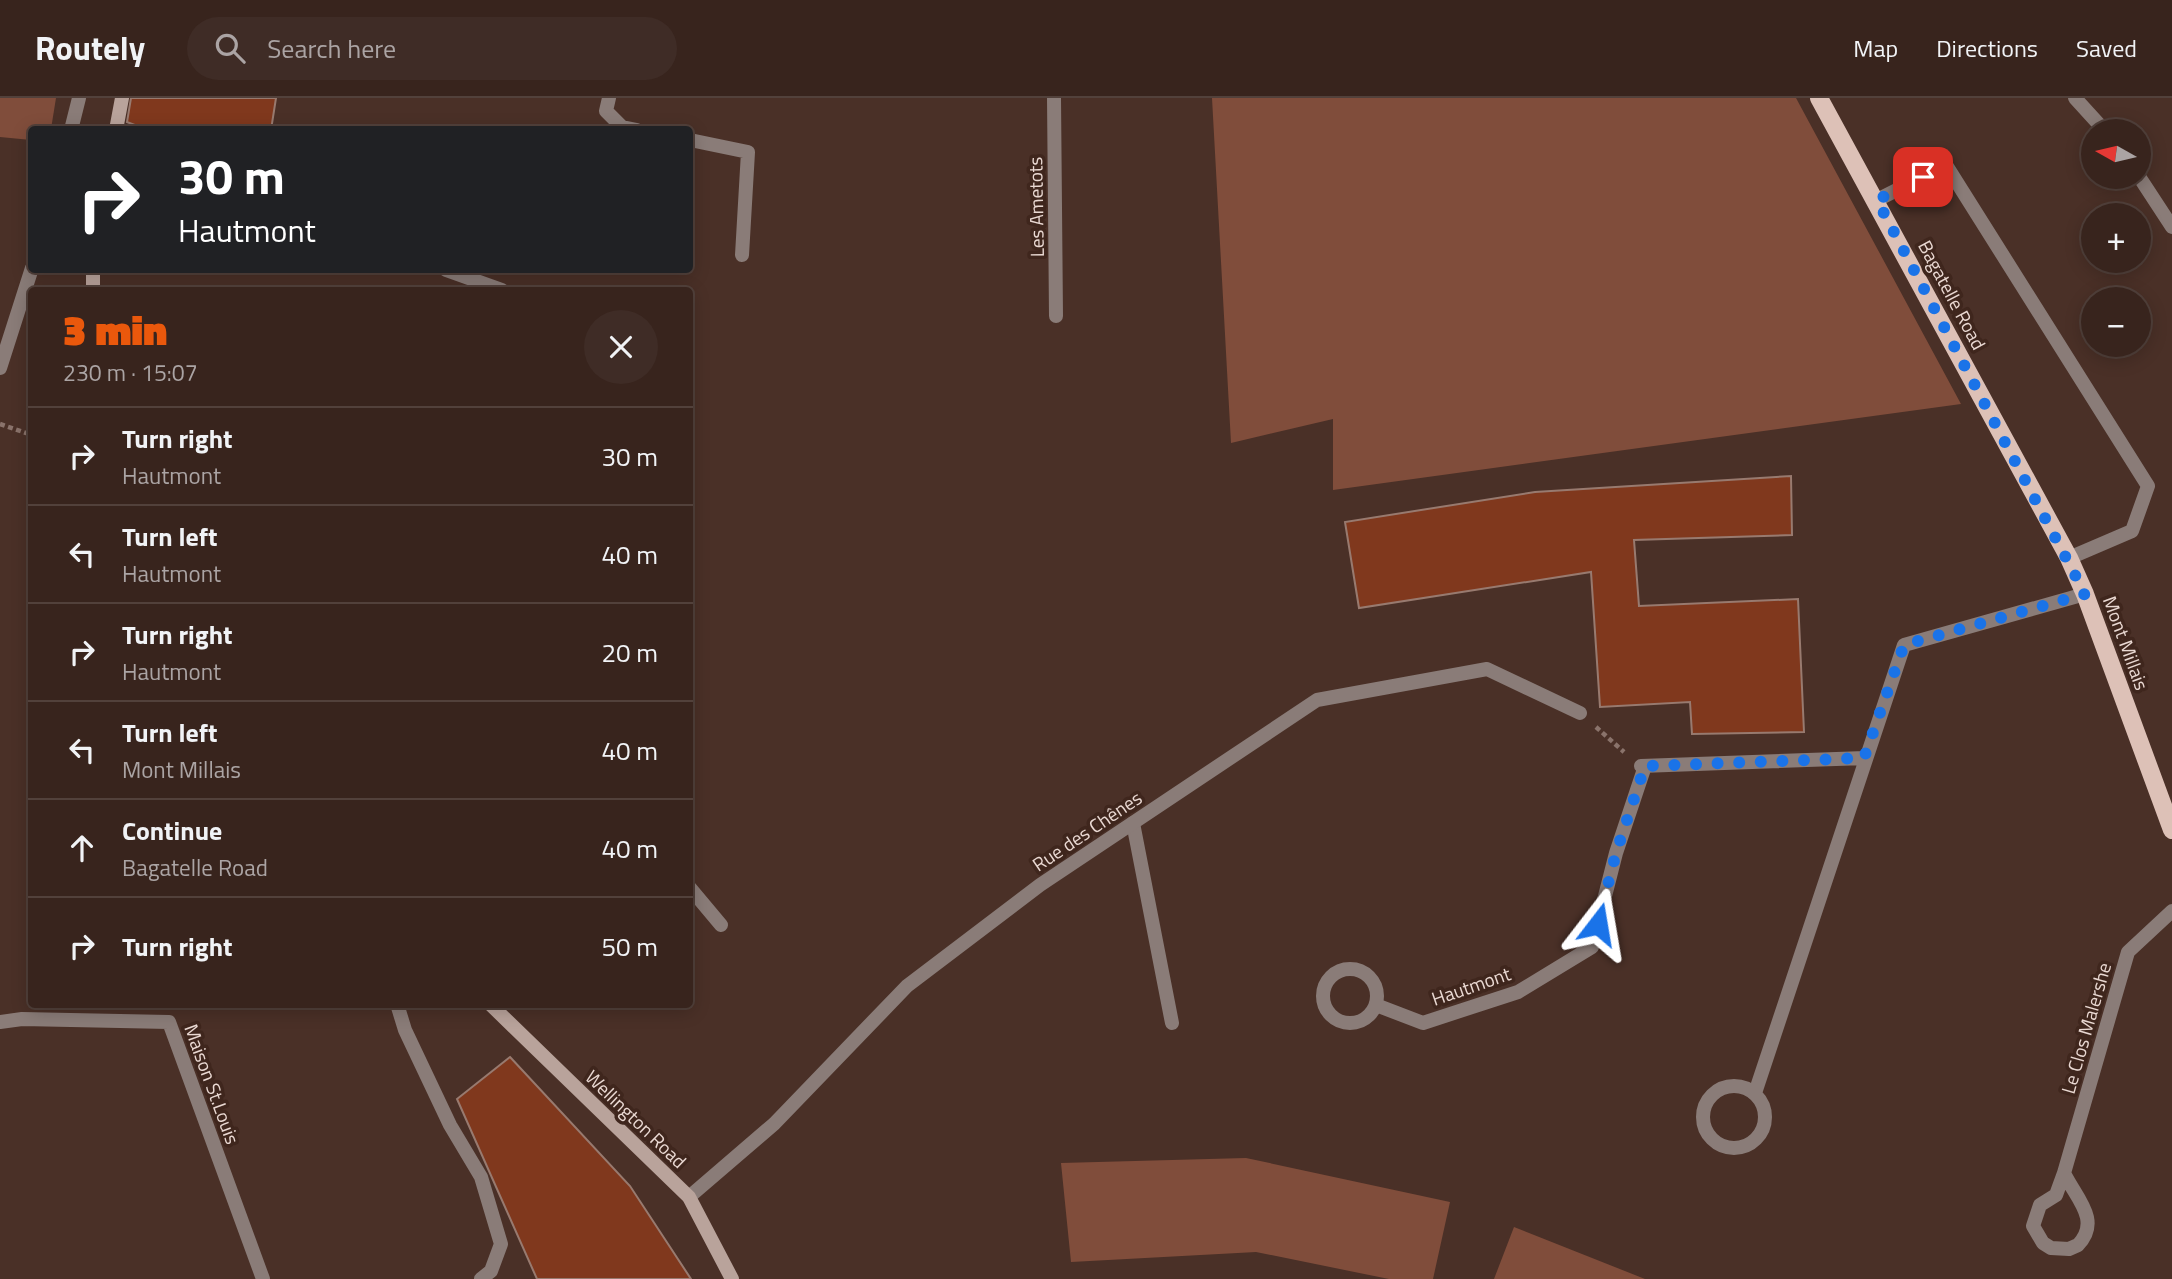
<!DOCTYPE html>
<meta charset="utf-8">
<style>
body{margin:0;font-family:"Titillium Web",sans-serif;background:#3f2c26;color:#f1f3f6;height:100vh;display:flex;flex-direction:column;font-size:26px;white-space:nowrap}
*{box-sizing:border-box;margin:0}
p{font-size:23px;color:#aba4a4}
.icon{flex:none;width:38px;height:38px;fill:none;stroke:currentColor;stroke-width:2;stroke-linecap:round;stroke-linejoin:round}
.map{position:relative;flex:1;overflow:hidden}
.sheet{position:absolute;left:28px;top:189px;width:665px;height:721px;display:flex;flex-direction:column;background:#38241d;border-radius:7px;box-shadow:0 4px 18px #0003,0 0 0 2px #52413b}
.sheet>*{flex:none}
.guide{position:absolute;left:28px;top:28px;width:665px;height:147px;border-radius:7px;box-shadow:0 4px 18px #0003,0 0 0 2px #52413b;background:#202124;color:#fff;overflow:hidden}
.needle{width:46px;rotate:278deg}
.buttons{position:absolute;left:2081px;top:21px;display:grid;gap:14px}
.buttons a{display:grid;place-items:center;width:70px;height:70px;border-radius:50%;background:#38241d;box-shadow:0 4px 18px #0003,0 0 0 2px #52413b;font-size:35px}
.pin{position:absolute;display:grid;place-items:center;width:60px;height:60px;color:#fff;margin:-30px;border-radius:14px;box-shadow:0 4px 10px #0006}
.me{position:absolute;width:77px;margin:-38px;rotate:14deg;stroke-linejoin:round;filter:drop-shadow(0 0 5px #0008)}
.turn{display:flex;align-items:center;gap:24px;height:147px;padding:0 35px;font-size:32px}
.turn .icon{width:91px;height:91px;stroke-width:2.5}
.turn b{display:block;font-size:49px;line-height:60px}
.round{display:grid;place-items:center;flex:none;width:74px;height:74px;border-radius:37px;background:#3f2c26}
.overview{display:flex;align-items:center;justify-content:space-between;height:119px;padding:0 35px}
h1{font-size:42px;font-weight:800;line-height:52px;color:#ea580c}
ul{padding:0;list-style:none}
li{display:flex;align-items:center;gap:21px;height:98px;padding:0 35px;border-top:2px solid #52413b}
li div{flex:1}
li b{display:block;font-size:26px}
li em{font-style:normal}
header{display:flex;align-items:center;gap:42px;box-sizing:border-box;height:98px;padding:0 35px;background:#38241d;border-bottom:2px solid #52413b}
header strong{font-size:33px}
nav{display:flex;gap:38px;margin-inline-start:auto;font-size:24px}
.search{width:490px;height:63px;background:#3f2c26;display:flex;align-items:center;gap:18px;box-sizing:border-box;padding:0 24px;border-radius:38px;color:#aba4a4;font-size:26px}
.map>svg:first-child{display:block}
.green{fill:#804d3b}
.building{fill:#80381d;stroke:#987a6f;stroke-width:2}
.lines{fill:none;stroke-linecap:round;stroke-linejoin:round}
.path{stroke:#8a736b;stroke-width:4.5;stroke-dasharray:5 3.5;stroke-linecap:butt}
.lane{stroke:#8a7c78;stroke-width:14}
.street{stroke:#8a7c78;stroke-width:14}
.secondary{stroke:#b9a39b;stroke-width:14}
.primary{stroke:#ddc1b7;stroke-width:18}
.route{stroke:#1a73e8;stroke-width:12;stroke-dasharray:0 21.6}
.labels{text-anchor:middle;stroke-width:7;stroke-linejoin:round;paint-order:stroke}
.street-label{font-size:19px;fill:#ead9d3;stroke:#3f261d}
</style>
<header>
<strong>Routely</strong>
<div class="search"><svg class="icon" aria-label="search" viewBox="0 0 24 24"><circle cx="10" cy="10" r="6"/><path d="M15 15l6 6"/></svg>Search here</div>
<nav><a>Map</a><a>Directions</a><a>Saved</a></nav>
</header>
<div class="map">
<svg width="2172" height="1181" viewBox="0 0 2172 1181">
<rect width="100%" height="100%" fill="#4a3027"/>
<path class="green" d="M0,0H56L51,31L32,32L31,42L0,39Z
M1212,0H1796L1961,306L1333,392V321L1231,345Z
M1246,1060L1450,1104L1433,1181H1389L1256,1154L1071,1164L1061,1065Z
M1514,1129L1645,1181H1494Z"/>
<path class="building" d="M131,0H276L271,32L145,31L127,24Z
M1791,378L1792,437L1634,442L1639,508L1798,501L1804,634L1692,636L1690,604L1600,609L1591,474L1359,510L1345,424L1535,394Z
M510,959L630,1088L691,1181H537L457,1001Z"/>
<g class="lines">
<path class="path" d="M0,326L32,337
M1596,629L1624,654"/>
<path class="lane" d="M1877,102L1946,67L2148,388L2132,433L2069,460
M446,172L502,192
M1133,725L1172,925
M690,790L721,827"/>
<path class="street" d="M609,0L606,13L622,29L637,32
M1054,0L1056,218
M2075,0L2105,33
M71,32L79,0
M690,42L748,54L742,157
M2138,77L2172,129
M0,270L32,170
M1641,668L1865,660
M1323 898a27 27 0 1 1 54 0a27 27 0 1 1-54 0Z
M397,906L405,932L450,1027L481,1079L501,1146L491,1173L481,1181
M1376,907L1423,925L1518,894L1592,849L1616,755L1645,668
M0,924L22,921L169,924L263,1181
M1703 1019a31 31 0 1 1 62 0a31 31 0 1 1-62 0Z
M1755,995L1904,547L2085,496
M2064,1075C2075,1099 2102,1122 2078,1147L2069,1151L2051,1150L2043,1145L2033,1128L2040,1107L2056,1097L2064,1075L2128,854L2172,813
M689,1099L774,1026L907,888L1040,787L1317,602L1487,571L1580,615"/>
<path class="secondary" d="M116,32L122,0
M93,192V172
M490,906L689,1099L732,1181"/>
<path class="primary" d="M1819,0L2069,460L2085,496L2172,732"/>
</g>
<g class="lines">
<path class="route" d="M1598,826L1616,755L1645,668L1864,660L1904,547L2085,496L1877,102L1923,79"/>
</g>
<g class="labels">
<g class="street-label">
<text transform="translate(1036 109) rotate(-91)" y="7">Les Ametots</text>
<text transform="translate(1952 197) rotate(62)" y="7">Bagatelle Road</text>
<text transform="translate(2126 545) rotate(70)" y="7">Mont Millais</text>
<text transform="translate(1087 733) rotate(-34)" y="7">Rue des Chênes</text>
<text transform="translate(1471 888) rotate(-19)" y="7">Hautmont</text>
<text transform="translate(2086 930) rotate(-74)" y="7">Le Clos Malershe</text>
<text transform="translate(212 986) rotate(70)" y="7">Maison St.Louis</text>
<text transform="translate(636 1021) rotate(44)" y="7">Wellington Road</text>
</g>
</g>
</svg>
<div class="buttons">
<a><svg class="needle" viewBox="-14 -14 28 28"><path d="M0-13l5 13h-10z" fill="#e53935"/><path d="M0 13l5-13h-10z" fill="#aba4a4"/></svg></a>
<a>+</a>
<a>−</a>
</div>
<div class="pin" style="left:1923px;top:79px;background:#d93025"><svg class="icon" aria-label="arrive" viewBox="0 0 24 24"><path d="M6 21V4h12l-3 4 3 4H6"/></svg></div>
<svg class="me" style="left:1598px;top:826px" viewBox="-20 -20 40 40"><path d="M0-17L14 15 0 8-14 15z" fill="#1a73e8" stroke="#fff" stroke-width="4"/></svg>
<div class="guide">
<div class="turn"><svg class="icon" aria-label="right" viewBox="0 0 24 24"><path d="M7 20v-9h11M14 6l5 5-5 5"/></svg><div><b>30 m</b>Hautmont</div></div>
</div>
<section class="sheet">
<div class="overview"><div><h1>3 min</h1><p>230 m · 15:07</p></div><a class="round"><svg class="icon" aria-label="close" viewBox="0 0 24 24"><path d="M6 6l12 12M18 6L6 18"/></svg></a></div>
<ul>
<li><svg class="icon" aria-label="right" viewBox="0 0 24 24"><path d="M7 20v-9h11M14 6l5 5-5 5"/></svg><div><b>Turn right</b><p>Hautmont</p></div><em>30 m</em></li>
<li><svg class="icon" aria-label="left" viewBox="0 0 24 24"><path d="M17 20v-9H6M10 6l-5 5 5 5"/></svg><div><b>Turn left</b><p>Hautmont</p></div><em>40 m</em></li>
<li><svg class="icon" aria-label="right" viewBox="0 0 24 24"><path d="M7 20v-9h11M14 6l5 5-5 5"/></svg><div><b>Turn right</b><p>Hautmont</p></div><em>20 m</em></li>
<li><svg class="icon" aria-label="left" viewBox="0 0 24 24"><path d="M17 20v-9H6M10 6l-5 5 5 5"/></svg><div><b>Turn left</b><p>Mont Millais</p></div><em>40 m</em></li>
<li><svg class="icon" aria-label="ahead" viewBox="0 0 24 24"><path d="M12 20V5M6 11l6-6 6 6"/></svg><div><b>Continue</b><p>Bagatelle Road</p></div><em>40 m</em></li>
<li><svg class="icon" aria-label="right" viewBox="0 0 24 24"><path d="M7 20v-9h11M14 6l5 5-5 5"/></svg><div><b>Turn right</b></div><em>50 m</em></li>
</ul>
</section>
</div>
